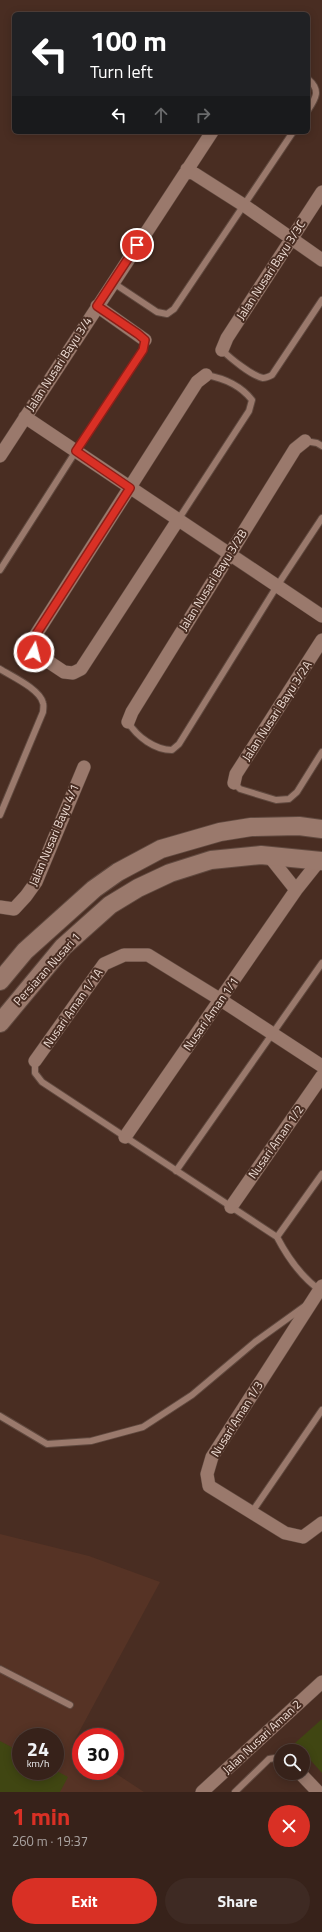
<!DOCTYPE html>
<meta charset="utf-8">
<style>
body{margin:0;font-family:"Titillium Web",sans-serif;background:#3e2a23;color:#f1f3f6;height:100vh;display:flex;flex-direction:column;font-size:15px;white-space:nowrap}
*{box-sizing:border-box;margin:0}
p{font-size:13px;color:#aaa4a2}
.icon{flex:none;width:22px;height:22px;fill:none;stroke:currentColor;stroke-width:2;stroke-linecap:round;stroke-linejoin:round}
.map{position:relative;height:1792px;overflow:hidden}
.panel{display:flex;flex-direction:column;background:#37221a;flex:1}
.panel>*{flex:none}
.top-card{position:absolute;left:12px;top:12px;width:298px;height:122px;border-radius:6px;box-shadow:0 2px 10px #0003,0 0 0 1px #513f39;background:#202124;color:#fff;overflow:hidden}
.tools{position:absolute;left:274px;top:1744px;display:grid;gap:8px}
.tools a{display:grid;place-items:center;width:36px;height:36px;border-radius:50%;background:#37221a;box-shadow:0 2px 10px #0003,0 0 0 1px #513f39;font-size:20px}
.speed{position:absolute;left:12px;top:1728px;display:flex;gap:8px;font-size:20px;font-weight:700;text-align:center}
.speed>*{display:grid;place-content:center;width:52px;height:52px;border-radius:50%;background:#37221a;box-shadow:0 2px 10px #0003,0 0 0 1px #513f39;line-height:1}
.speed small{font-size:10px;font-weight:400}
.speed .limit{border:6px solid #d22;background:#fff;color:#111}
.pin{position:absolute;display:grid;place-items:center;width:34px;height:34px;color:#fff;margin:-17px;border:2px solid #fff;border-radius:50%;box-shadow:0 1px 4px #0007}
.me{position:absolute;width:44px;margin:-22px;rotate:8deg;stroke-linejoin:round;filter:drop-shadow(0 0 3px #0008)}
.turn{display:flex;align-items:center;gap:14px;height:84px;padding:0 12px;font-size:18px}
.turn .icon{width:52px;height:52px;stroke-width:2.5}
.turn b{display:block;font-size:28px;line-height:34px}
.lanes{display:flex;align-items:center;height:38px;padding:0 12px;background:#0003;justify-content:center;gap:20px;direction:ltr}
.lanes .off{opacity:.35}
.round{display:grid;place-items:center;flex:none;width:42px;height:42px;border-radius:21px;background:#3e2a23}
.headline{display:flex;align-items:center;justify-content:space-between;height:68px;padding:0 12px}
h1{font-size:24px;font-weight:700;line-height:30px;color:#d93025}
.cta{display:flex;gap:8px;margin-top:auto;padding:8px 12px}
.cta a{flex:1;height:46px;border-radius:24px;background:#d93025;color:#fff;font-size:16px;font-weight:700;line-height:46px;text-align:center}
.cta a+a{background:#3e2a23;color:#f1f3f6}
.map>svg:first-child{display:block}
.built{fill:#563325;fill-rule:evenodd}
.green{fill:#404612}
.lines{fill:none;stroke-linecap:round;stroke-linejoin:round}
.service-casing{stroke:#60493f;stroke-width:8}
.minor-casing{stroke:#60493f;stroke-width:14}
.secondary-casing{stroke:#60493f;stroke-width:20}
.service{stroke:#9a796c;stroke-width:6}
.minor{stroke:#9a796c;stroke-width:13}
.secondary{stroke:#9a796c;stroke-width:18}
.route-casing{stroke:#8d1f18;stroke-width:10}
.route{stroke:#d93025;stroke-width:7}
.labels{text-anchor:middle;stroke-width:4;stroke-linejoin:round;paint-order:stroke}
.street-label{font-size:12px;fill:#efddd5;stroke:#492d22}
</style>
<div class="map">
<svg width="322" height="1792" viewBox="0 0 322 1792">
<rect width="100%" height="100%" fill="#492d22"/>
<path class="built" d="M0,1534L89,1556L160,1582L72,1745L81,1751V1771H112L144,1792H0ZM21,1737H55V1771H21Z"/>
<path class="green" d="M322,1719V1773L295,1743Z
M0,1741L21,1752V1771L55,1770L68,1777L60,1792H0Z"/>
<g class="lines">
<g class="service-casing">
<path id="service" d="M308,79C321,90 316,98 308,110
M112,282L157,312L167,314L174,309L293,132
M222,350C230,358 252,376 263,378C266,378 270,376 272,375L322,300
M305,441L317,443L322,446
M178,520L249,411L252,400C241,386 223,378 206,375
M0,570L76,451L143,350L145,340
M0,669C11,676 40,689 43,703C44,705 43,710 43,712L0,815
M128,722C137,737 155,750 172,750L179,744L277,586L322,518
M234,783L240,789L276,800L289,799L297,792L322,752
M35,1061V1073L42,1082L277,1237C288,1258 301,1277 321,1291
M176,1171L322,963
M277,1237L322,1174
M0,1416L47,1444L91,1441L143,1427L192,1395L255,1342L305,1306
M252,1512L322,1410
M0,1669L70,1705
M235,1792L269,1759L281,1757"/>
</g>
<g class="minor-casing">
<path id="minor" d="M187,169L245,206L322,260
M97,306L145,340
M222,350L227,338L322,192
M25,417L322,616
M0,456L212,132
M178,520L81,669L73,673L64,672L34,652L31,645L35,636L197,382L206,375
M128,722L132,712L295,449L305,441
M234,783L236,774L322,640
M269,856L296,890
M0,907L14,909L26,896L36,882L84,767
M35,1061L104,964L124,955H148L221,1000L322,1066
M125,1137L296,890L319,861
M231,1207L322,1076
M322,1286L212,1457L207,1474L209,1486L285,1533L303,1537L322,1523
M300,1773L318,1792
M202,1792L322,1682"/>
</g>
<g class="secondary-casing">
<path id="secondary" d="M0,981L25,951L94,889L118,872L161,849L220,832L251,827L299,826L322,829
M0,1023L63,947L110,905L138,888L170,873L211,860L261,855L322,861"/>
</g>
<use href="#service" class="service"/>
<use href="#minor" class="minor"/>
<use href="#secondary" class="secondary"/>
</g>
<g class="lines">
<g class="route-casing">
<path id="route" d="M34,652L32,645L35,636L130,488L76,451L143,350L145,340L138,334L97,306L137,245"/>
</g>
<use href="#route" class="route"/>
</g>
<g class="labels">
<g class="street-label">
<text transform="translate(271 270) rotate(-57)" y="4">Jalan Nusari Bayu 3/3C</text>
<text transform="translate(59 364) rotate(-57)" y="4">Jalan Nusari Bayu 3/4</text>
<text transform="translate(213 580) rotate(-58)" y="4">Jalan Nusari Bayu 3/2B</text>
<text transform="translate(277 711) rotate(-57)" y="4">Jalan Nusari Bayu 3/2A</text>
<text transform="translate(54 835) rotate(-67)" y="4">Jalan Nusari Bayu 4/1</text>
<text transform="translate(47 969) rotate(-48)" y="4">Persiaran Nusari 1</text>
<text transform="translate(73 1008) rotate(-55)" y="4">Nusari Aman 1/1A</text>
<text transform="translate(211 1014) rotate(-55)" y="4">Nusari Aman 1/1</text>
<text transform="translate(276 1142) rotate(-55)" y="4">Nusari Aman 1/2</text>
<text transform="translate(237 1419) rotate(-58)" y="4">Nusari Aman 1/3</text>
<text transform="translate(262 1737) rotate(-43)" y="4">Jalan Nusari Aman 2</text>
</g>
</g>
</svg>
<div class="tools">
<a><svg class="icon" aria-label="search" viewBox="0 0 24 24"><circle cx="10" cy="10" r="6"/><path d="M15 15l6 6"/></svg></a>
</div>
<div class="speed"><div>24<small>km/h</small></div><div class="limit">30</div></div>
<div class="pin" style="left:137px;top:245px;background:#d93025"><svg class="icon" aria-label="arrive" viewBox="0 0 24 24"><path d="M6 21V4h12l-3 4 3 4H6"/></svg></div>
<svg class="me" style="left:34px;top:652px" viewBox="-20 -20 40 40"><circle r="17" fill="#d93025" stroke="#fff" stroke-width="3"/><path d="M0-11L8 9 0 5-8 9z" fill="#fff"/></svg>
<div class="top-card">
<div class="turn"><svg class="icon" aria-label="left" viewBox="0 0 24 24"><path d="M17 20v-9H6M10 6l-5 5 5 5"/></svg><div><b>100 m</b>Turn left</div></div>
<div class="lanes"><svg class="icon" aria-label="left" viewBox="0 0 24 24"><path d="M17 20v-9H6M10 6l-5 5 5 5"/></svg><svg class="icon off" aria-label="ahead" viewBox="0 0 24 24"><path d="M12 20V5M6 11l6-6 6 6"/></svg><svg class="icon off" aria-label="right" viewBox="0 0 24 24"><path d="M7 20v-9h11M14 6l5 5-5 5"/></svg></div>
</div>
</div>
<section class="panel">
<div class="headline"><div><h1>1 min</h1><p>260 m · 19:37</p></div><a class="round" style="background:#d93025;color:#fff"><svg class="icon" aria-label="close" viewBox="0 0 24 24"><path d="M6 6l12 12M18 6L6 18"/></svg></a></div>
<div class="cta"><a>Exit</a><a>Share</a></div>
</section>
